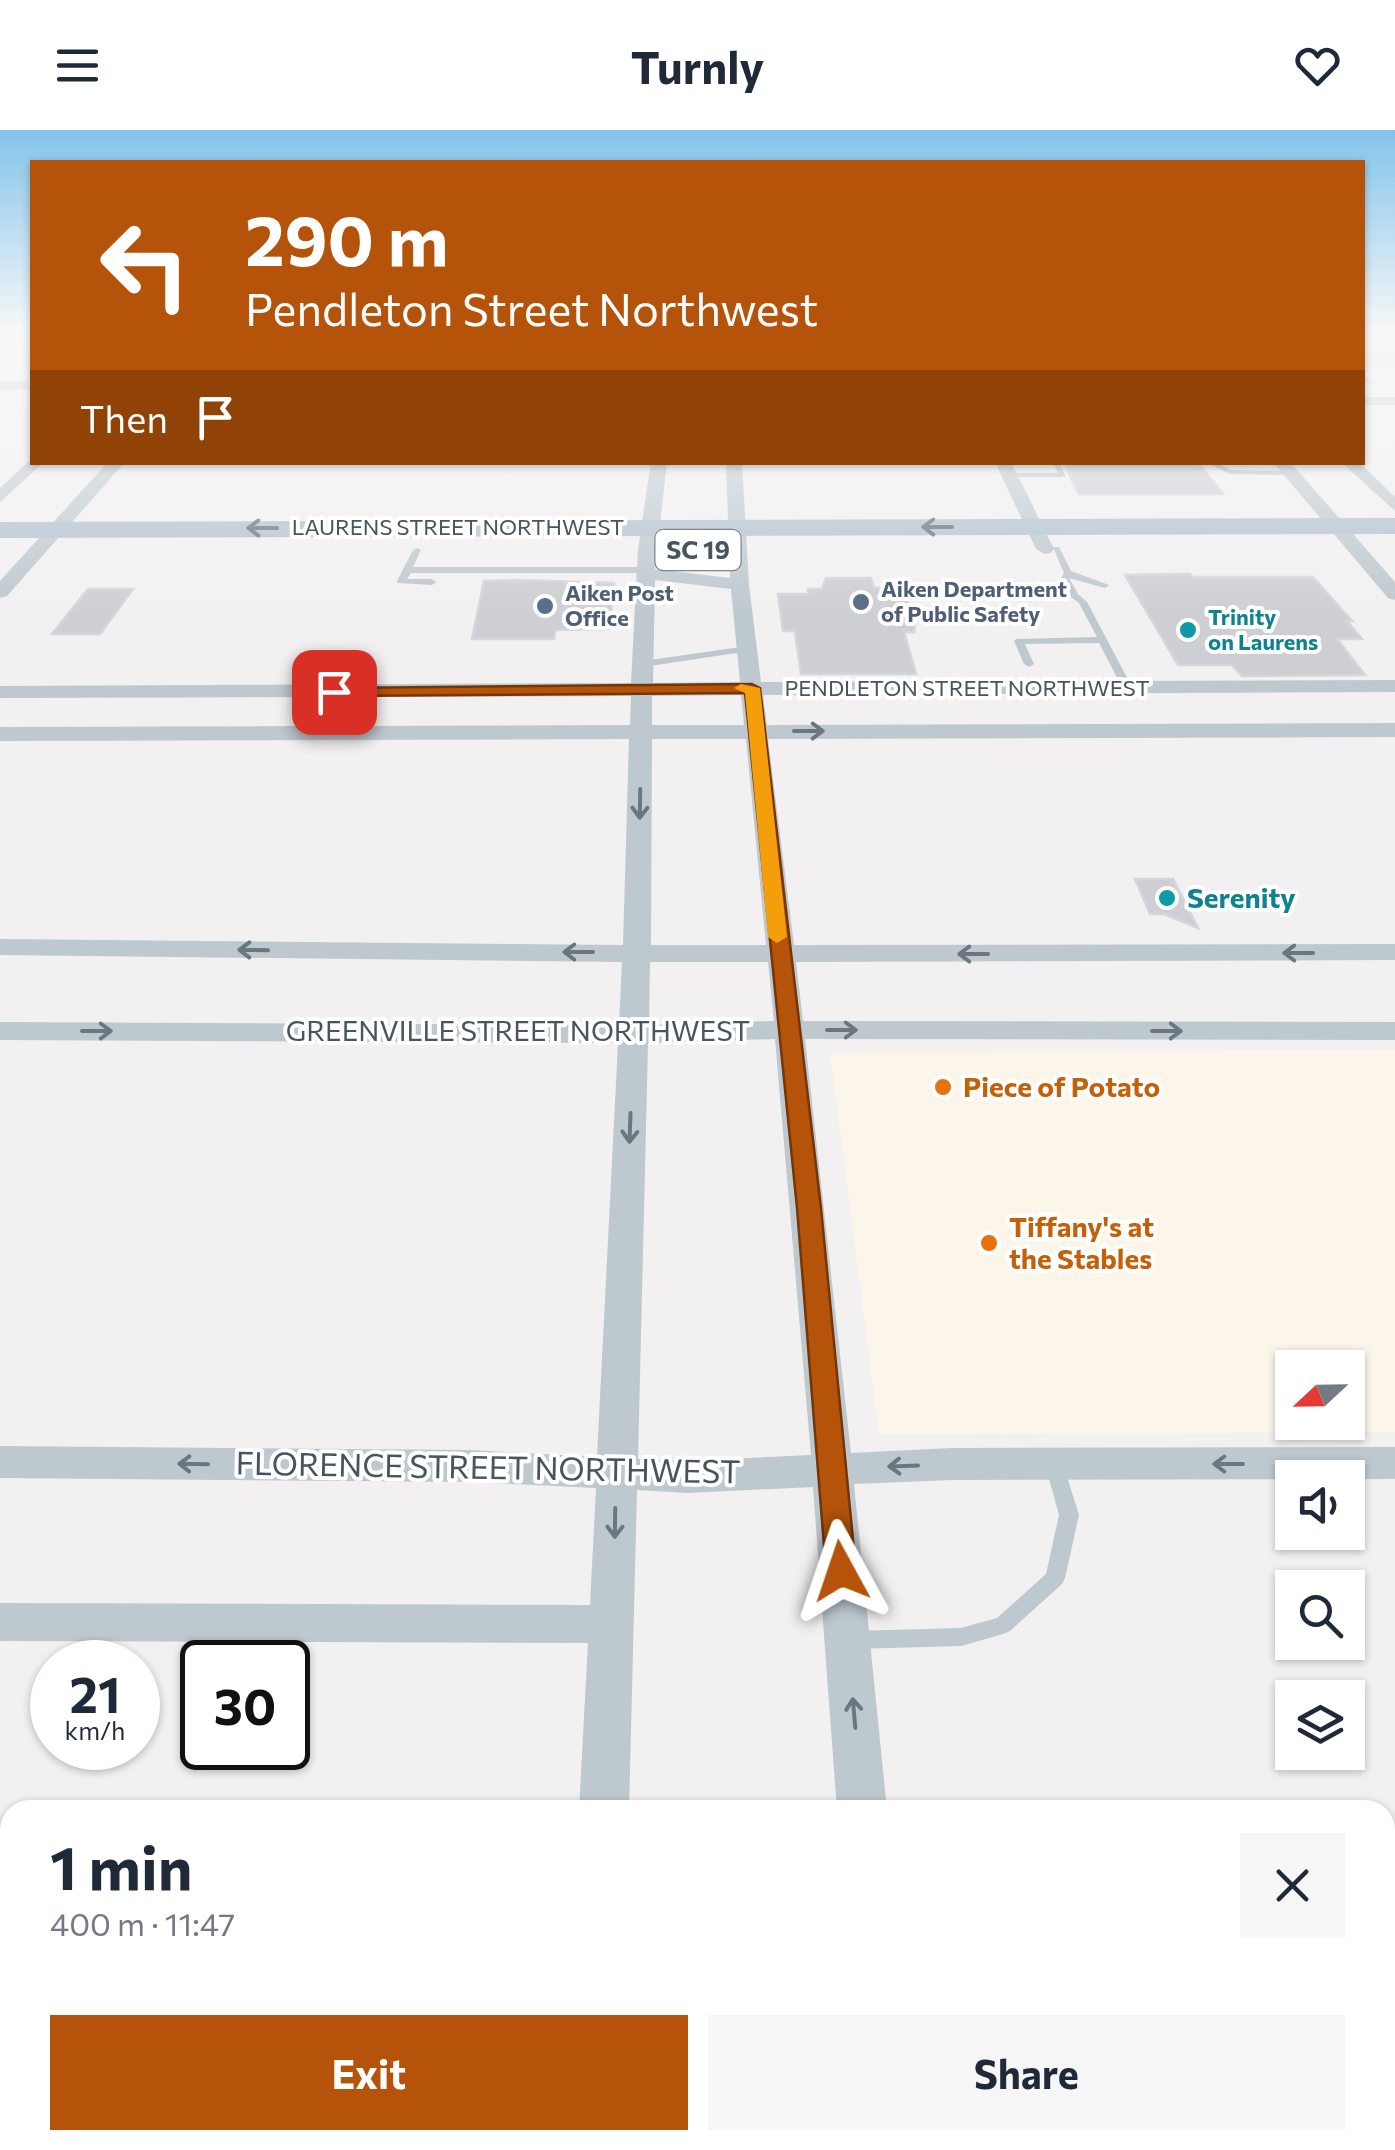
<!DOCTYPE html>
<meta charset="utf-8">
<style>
body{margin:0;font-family:Commissioner,sans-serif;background:#f6f6f7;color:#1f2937;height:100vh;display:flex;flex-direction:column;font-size:38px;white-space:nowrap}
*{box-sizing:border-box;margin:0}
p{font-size:32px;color:#747a83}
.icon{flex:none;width:55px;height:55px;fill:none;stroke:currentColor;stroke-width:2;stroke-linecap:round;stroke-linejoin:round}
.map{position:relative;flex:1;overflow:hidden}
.details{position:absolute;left:0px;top:1670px;width:1395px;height:350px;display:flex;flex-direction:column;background:#fff;border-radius:30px 30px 0 0;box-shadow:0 2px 8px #0004}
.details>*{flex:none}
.guide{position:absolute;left:30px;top:30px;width:1335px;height:305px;border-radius:0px;box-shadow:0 2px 8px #0004;background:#b45309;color:#fff;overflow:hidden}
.needle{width:65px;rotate:248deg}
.controls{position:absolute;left:1275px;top:1220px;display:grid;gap:20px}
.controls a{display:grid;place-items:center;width:90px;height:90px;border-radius:0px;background:#fff;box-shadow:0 2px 8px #0004;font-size:50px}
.speed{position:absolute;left:30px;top:1510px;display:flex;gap:20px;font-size:50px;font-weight:700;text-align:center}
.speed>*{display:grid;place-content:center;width:130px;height:130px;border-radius:50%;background:#fff;box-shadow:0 2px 8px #0004;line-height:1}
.speed small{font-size:25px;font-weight:400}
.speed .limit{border:5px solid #111;border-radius:15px;background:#fff;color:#111}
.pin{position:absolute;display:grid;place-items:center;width:85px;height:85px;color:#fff;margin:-42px;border-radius:20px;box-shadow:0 5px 15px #0006}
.me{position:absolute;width:110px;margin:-55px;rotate:355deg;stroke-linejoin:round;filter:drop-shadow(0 0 8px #0008)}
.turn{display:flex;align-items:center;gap:35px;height:210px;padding:0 50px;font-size:45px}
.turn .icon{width:130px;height:130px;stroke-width:2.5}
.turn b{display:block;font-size:70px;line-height:85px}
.then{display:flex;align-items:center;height:95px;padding:0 50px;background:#0003;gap:20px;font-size:38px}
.round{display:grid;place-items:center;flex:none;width:105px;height:105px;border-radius:0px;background:#f6f6f7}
.overview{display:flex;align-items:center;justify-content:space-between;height:170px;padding:0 50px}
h1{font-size:60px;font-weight:700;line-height:75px}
.button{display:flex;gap:20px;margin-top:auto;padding:20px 50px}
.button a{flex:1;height:115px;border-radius:0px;background:#b45309;color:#fff;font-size:40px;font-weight:700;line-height:115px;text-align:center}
.button a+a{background:#f6f6f7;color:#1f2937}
header{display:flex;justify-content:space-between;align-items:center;height:130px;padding:0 50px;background:#fff;font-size:45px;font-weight:700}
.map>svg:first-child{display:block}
.commercial{fill:#fcf6ea;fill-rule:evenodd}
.building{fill:#cdcfd5;stroke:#d4d6db;stroke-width:2.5}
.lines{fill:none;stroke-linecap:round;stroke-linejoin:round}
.service{fill:#bec8cf;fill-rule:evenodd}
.minor{fill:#bec8cf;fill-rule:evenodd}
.primary{fill:#b0c0ce;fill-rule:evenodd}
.oneway{stroke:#626f7a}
.oneway2{stroke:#6b7780}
.route{fill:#b45309;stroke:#753606;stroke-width:2.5}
.slow{fill:#f59e0b}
.service-dot{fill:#5c6f8a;stroke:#fff;stroke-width:4}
.culture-dot{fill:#0f9aa8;stroke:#fff;stroke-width:4}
.food-dot{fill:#e8710a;stroke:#fff;stroke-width:4}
.labels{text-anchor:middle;stroke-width:8;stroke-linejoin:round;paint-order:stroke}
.far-street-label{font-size:22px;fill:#48545e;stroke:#fff}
.far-service-label{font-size:22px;font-weight:bold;fill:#4e5e75;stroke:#fff;text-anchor:start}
.far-culture-label{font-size:22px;font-weight:bold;fill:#0d838f;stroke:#fff;text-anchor:start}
.shield{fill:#fff;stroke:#7f878e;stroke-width:2.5}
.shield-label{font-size:25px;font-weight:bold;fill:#48545e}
.culture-label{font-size:28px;font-weight:bold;fill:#0d838f;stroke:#fff;text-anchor:start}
.street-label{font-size:28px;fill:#48545e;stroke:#fff}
.food-label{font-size:28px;font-weight:bold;fill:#c56008;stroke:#fff;text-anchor:start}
.near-street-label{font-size:32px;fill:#48545e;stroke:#fff}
</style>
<header><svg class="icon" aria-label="menu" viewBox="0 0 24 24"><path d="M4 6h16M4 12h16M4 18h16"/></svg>Turnly<svg class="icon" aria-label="heart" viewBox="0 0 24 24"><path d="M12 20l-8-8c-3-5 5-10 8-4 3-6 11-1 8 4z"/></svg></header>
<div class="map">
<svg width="1395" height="2020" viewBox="0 0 1395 2020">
<rect width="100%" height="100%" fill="#f2f0f0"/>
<path class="commercial" d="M1395,920V1302L879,1304L830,922ZM1292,1238H1348V1292H1292Z"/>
<path class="building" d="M1362,204H1395V236H1362Z
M1063,332H1198L1223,364H1079Z
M1190,444L1192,447H1313L1352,491H1347L1362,509H1337L1365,545L1242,546L1232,535H1178L1125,445Z
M826,448H871L874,458H882L884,465H906L915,495L914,502H904L916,544H801L795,501H783L778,464H808V459H822Z
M516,450L614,453L609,499L555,500L554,509H472L484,451Z
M88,459H133L100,504H52Z
M1135,749H1173L1198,798L1164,784H1150Z"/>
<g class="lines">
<path class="service" d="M1362,245L1373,252V254L1362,250Z
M1052,332H1059L1066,347H1009L1005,345L1009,343H1058Z
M1205,332H1215L1231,340L1291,341L1295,343L1291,345L1230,344Z
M1053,417H1059L1071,441L1109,455L1105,458L1069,448L1078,464L1087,472L1132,557L1130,559L1122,557L1099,513L1025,514L1034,534L1029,537L1024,534L1014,511L1016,509L1097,507L1079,473L1071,467L1061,448L1064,443Z
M417,418L421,420L413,437H647L651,440L647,443H411L407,449H432L436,452L432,455L398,453L397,451L413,420Z
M747,516L752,519L750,521L643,537L638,534L643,531Z
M1054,1327L1061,1329L1063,1334L1079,1385L1065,1448L1062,1454L1010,1501L1003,1504L961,1516L852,1519L845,1516L842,1510L845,1504L852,1501L961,1498L997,1488L1046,1444L1059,1385L1045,1334L1047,1329Z"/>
<path class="minor" d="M32,251V259L0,260V252Z
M1362,267H1395V275H1362Z
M32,328V332H44L0,372V358Z
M108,332H125L7,466L0,468V451Z
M651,332H667L655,439L730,448L726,332H742L749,455L761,552L1395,550V562L763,565L767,595L1395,593V607L768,609L794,815L1395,814V830L796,832L803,891L1395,892V910L805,909L851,1323L952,1318L1395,1317V1349L952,1350L854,1354L887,1680H837L813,1357L687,1363L637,1360L629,1680H579L588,1513L0,1511V1473L590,1475L596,1358L472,1352L0,1348V1316L472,1320L597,1327L618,913L0,910V892L619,895L622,832L0,825V809L623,815L629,609L0,611V597L630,595L631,566L0,568V556L631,553L638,419ZM655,450L731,459L740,552L653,553ZM741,565L744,595H652V566ZM652,609H746L766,815H651ZM650,832H768L774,891L649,895ZM775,909L811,1325L687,1331L638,1329L648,913Z
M995,332H1011L1054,419L1051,423L1045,424L1036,419Z
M1273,332H1290L1395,452V470L1388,468Z
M1341,332H1359L1395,367V381Z
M565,2010H623V2020H565Z
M860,2010H918V2020H860Z"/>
<path class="primary" d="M1395,388V404L0,408V392Z"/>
</g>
<defs><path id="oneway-shaft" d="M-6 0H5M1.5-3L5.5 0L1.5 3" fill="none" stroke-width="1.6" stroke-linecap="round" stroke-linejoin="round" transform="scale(2.5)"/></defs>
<g class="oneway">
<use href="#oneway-shaft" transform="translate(937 397) rotate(-180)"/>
<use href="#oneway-shaft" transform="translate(262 398) rotate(180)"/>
</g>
<g class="oneway2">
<use href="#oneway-shaft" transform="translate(809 601)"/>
<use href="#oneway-shaft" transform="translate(640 674) rotate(91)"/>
<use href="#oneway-shaft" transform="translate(253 820) rotate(-179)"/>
<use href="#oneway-shaft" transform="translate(578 822) rotate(-180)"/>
<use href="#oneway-shaft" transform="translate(1298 823) rotate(180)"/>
<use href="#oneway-shaft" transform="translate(973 824) rotate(-180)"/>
<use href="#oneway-shaft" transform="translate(842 900)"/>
<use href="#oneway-shaft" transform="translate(97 901)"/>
<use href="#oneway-shaft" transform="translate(1167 901)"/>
<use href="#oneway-shaft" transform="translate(630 998) rotate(92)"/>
<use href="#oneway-shaft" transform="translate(193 1334) rotate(-179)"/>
<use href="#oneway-shaft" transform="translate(1228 1334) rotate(180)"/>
<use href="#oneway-shaft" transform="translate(903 1336) rotate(178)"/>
<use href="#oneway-shaft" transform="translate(615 1393) rotate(91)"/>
<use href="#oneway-shaft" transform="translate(854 1583) rotate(-95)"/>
</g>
<linearGradient id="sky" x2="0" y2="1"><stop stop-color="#83c4ea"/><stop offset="0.42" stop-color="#f9f8f8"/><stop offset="1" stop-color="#f9f8f8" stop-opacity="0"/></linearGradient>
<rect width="1395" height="487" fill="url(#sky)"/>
<path class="route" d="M752,554L760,558L821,1078L856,1441L852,1450L841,1453L830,1450L826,1441L797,1078L745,563L334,566L327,562L334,558Z"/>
<path class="slow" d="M741,554L760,558L787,807L777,813L768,807L745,563L734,558Z"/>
<g class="service-dot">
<circle cx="861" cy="472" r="10"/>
<circle cx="545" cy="476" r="10"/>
</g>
<g class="culture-dot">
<circle cx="1188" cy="500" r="10"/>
<circle cx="1167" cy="768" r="10"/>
</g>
<g class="food-dot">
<circle cx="943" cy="957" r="10"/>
<circle cx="989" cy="1113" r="10"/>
</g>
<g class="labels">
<g class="far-street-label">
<text x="458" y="405">LAURENS STREET NORTHWEST</text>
<text x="967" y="566">PENDLETON STREET NORTHWEST</text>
</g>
<g class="far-service-label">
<text x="881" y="467">Aiken Department<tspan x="881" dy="25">of Public Safety</tspan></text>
<text x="565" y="471">Aiken Post<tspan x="565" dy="25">Office</tspan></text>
</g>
<g class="far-culture-label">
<text x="1208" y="495">Trinity<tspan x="1208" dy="25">on Laurens</tspan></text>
</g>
<rect class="shield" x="655.5" y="400" width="85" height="40" rx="8"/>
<g class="shield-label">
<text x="698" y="429">SC 19</text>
</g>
<g class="culture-label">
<text x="1187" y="778">Serenity</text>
</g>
<g class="street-label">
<text x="518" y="911">GREENVILLE STREET NORTHWEST</text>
</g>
<g class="food-label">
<text x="963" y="967">Piece of Potato</text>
<text x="1009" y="1107">Tiffany's at<tspan x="1009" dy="32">the Stables</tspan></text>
</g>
<g class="near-street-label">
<text transform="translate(488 1338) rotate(1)" y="11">FLORENCE STREET NORTHWEST</text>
</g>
</g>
</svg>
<div class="controls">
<a><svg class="needle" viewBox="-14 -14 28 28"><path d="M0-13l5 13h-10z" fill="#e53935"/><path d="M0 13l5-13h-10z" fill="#747a83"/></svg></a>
<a><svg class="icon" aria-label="sound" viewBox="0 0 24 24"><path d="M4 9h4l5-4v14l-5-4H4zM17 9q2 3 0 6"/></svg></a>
<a><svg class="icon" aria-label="search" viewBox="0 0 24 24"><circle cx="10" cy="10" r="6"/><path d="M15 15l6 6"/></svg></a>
<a><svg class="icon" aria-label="layers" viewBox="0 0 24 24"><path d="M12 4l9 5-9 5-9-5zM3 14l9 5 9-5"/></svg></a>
</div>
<div class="speed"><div>21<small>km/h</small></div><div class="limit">30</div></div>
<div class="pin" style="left:334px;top:562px;background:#d93025"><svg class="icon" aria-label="arrive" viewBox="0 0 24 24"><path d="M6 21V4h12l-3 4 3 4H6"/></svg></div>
<svg class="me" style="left:841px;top:1441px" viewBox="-20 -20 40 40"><path d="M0-17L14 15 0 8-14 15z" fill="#b45309" stroke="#fff" stroke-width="4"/></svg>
<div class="guide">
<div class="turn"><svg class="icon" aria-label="left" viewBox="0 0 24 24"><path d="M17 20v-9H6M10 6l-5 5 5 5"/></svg><div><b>290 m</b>Pendleton Street Northwest</div></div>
<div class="then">Then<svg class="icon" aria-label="arrive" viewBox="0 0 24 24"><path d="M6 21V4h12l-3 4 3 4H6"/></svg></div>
</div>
<section class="details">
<div class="overview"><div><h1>1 min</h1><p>400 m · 11:47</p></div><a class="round"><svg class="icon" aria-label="close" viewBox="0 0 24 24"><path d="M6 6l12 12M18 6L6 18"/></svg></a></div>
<div class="button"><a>Exit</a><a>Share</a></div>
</section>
</div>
